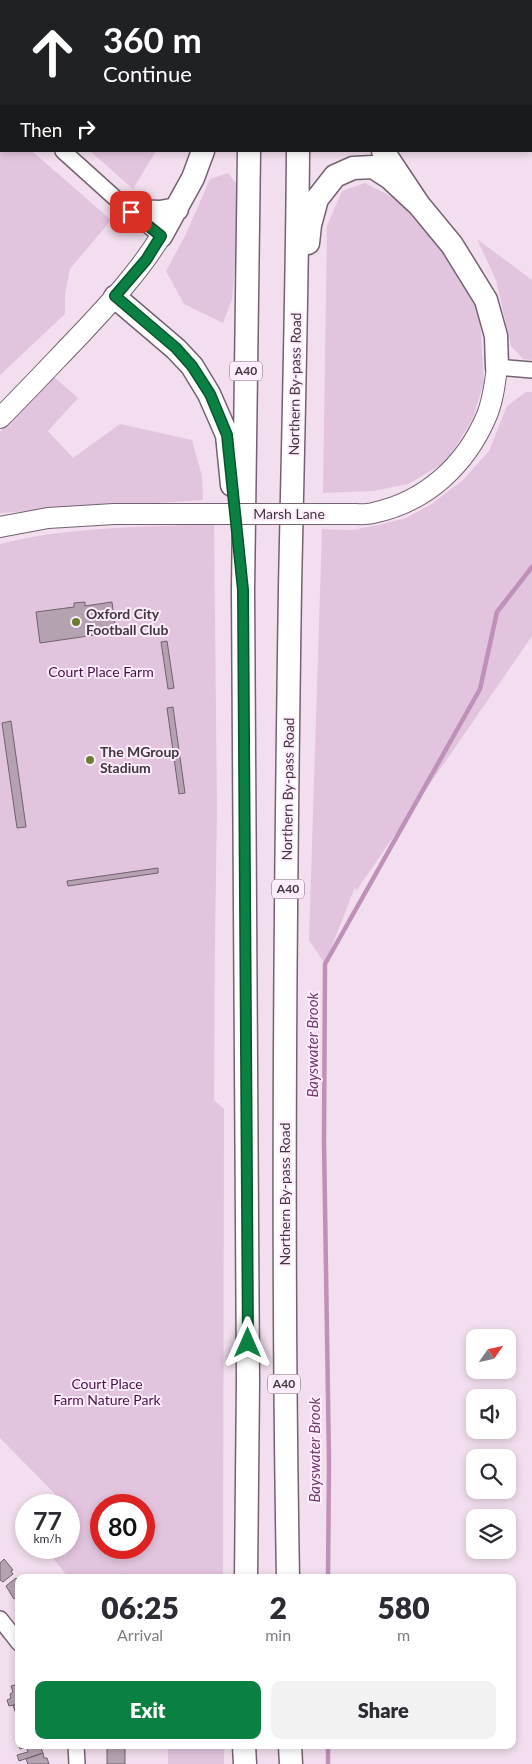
<!DOCTYPE html>
<style>
body{margin:0;font-family:Lato,sans-serif;background:#f2f2f3;color:#2b2b33;height:100vh;display:flex;flex-direction:column;font-size:19px;white-space:nowrap}
*{box-sizing:border-box;margin:0}
p{font-size:16px;color:#7c7c81}
.icon{flex:none;width:28px;height:28px;fill:none;stroke:currentColor;stroke-width:2;stroke-linecap:round;stroke-linejoin:round}
.map{position:relative;flex:1;overflow:hidden}
.drawer{position:absolute;left:15px;top:1574px;width:501px;height:175px;display:flex;flex-direction:column;background:#fff;border-radius:10px;box-shadow:0 2px 8px #0003}
.drawer>*{flex:none}
.banner{position:absolute;left:0px;top:0px;width:532px;height:152px;box-shadow:0 2px 8px #0003;background:#202124;color:#fff;overflow:hidden}
.needle{width:32px;rotate:56deg}
.fabs{position:absolute;left:466px;top:1329px;display:grid;gap:10px}
.fabs a{display:grid;place-items:center;width:50px;height:50px;border-radius:10px;background:#fff;box-shadow:0 2px 8px #0003;font-size:25px}
.speed{position:absolute;left:15px;top:1494px;display:flex;gap:10px;font-size:25px;font-weight:700;text-align:center}
.speed>*{display:grid;place-content:center;width:65px;height:65px;border-radius:50%;background:#fff;box-shadow:0 2px 8px #0003;line-height:1}
.speed small{font-size:12px;font-weight:400}
.speed .limit{border:8px solid #d22;background:#fff;color:#111}
.pin{position:absolute;display:grid;place-items:center;width:42px;height:42px;color:#fff;margin:-21px;border-radius:10px;box-shadow:0 2px 8px #0006}
.me{position:absolute;width:55px;margin:-28px;rotate:0deg;stroke-linejoin:round;filter:drop-shadow(0 0 4px #0008)}
.turn{display:flex;align-items:center;gap:18px;height:105px;padding:0 20px;font-size:22px}
.turn .icon{width:65px;height:65px;stroke-width:2.5}
.turn b{display:block;font-size:35px;line-height:42px}
.then{display:flex;align-items:center;height:48px;padding:0 20px;background:#0003;gap:10px;font-size:19px}
.eta{display:flex;justify-content:space-evenly;align-items:center;height:85px;text-align:center}
.eta b{font-size:30px;font-weight:800;line-height:35px}
.button{display:flex;gap:10px;margin-top:auto;padding:10px 20px}
.button a{flex:1;height:58px;border-radius:10px;background:#0b8043;color:#fff;font-size:20px;font-weight:800;line-height:58px;text-align:center}
.button a+a{background:#f2f2f3;color:#2b2b33}
.map>svg:first-child{display:block}
.green{fill:#e3c4de;fill-rule:evenodd}
.lines{fill:none;stroke-linecap:round;stroke-linejoin:round}
.stream{stroke:#bf90b9;stroke-width:4.5}
.building{fill:#b4a2b1;stroke:#71616e}
.minor-casing{stroke:#736270;stroke-width:18}
.major-casing{stroke:#736270;stroke-width:22}
.highway-casing{stroke:#736270;stroke-width:25}
.minor{stroke:#fff;stroke-width:15}
.major{stroke:#fff;stroke-width:20}
.highway{stroke:#fff;stroke-width:22}
.major-bridge-casing{stroke:#736270;stroke-width:22;stroke-linecap:butt}
.major-bridge{stroke:#fff;stroke-width:20}
.route-casing{stroke:#07532c;stroke-width:12}
.route{stroke:#0b8043;stroke-width:9}
.poi-dot{fill:#6b7e2e;stroke:#ffecfc;stroke-width:2}
.labels{text-anchor:middle;stroke-width:4;stroke-linejoin:round;paint-order:stroke}
.shield{fill:#ffecfc;stroke:#796e77;stroke-width:1}
.shield-label{font-size:12px;font-weight:bold;fill:#3f383e}
.street-label{font-size:14px;fill:#3f383e;stroke:#ffecfc}
.poi-label{font-size:14px;font-weight:bold;fill:#3f383e;stroke:#ffecfc;text-anchor:start}
.park-label{font-size:14px;fill:#491145;stroke:#ffecfc}
.water-label{font-size:15px;font-style:italic;fill:#743a6e;stroke:#ffecfc}
</style>
<div class="map">
<svg width="532" height="1764" viewBox="0 0 532 1764">
<rect width="100%" height="100%" fill="#f2deee"/>
<path class="green" d="M0,0H204V1H1V6Z
M0,98L1,151H32L111,220L70,269L65,294V314L0,375Z
M90,151H156L133,189Z
M228,173L242,191L232,299L223,323L184,304L166,271L186,234L210,179Z
M365,183L410,206L440,247L478,307L481,334L484,383L472,420L447,461L408,484L373,491L323,493L327,226L342,191Z
M477,239L532,280V360L523,359L511,346L496,280Z
M53,376L78,398L48,431L73,458L120,424L192,440L202,476L203,500L0,513V432Z
M526,392H532V636L356,891L355,887L325,964L309,940L322,529L352,530L378,525L406,518L430,505L463,480L489,451L507,406Z
M194,525H214L217,809L215,938L214,1100L224,1109L223,1577H68L45,1548H69V1505H42L55,1494L0,1438V544C63,528 129,527 194,525ZM101,1505H144V1548H101Z
M168,1745H224V1764H168Z"/>
<g class="lines">
<path class="stream" d="M328,1578L329,1462L324,1142L325,964L480,689L497,612L532,567
M328,1764V1745"/>
</g>
<path class="building" d="M85,602V606L112,602L116,632L40,643L36,612L74,607V603Z
M167,641L174,688L168,689L161,642Z
M173,707L185,793L179,794L167,708Z
M11,721L26,827L17,828L2,723Z
M158,868V873L68,886L67,881Z
M4,1559L13,1570L11,1571L13,1574L3,1582L0,1580V1563Z
M16,1578L18,1580L19,1579V1595L14,1599L6,1586Z
M19,1684V1704L9,1706L7,1700L11,1698L10,1694L13,1692L11,1686Z
M19,1704V1717H17L13,1705Z
M19,1745H43L44,1747L41,1748L43,1753L19,1761L17,1755L28,1752L26,1747L20,1749Z
M125,1745V1764H107V1746Z
M43,1753L44,1758H47L49,1764H28L26,1759Z"/>
<g class="lines">
<g class="minor-casing">
<path id="minor" d="M0,62L1,64
M63,151L114,197L161,236
M497,367L532,370
M0,1619L19,1643
M76,1745L77,1764"/>
</g>
<g class="major-casing">
<path id="major" d="M0,418C28,390 54,362 81,334C110,303 139,272 161,236
M350,514C357,514 366,515 373,513C426,502 466,465 487,415C493,400 495,384 497,367
M0,527L48,518L114,514H194"/>
</g>
<g class="highway-casing">
<path id="highway" d="M323,0V1
M235,1V0
M300,1V0
M383,151L419,205L452,245L486,300L496,336L497,367
M131,211L160,212L177,209
M161,236L193,178L203,151
M308,243L310,225L317,199L335,176L353,168L373,167L390,178L419,205
M115,297L176,349L192,366L209,394L227,435L232,485
M246,1578L248,1381L243,590L249,151
M288,1578C282,1248 285,918 290,588C293,443 297,297 298,151
M244,1745L245,1764
M290,1745L291,1764"/>
</g>
<use href="#minor" class="minor"/>
<use href="#major" class="major"/>
<use href="#highway" class="highway"/>
<g class="major-bridge-casing">
<path id="major-bridge" d="M194,514H350"/>
</g>
<use href="#major-bridge" class="major-bridge"/>
</g>
<g class="lines">
<g class="route-casing">
<path id="route" d="M131,212L161,236L146,260L115,296L176,348L192,366L210,394L227,435L243,590L248,1343"/>
</g>
<use href="#route" class="route"/>
</g>
<g class="poi-dot">
<circle cx="76" cy="622" r="5"/>
<circle cx="90" cy="760" r="5"/>
</g>
<g class="labels">
<g class="shield">
<rect x="230" y="361.5" width="32" height="19" rx="4"/>
<rect x="272" y="879.5" width="32" height="19" rx="4"/>
<rect x="268" y="1374.5" width="32" height="19" rx="4"/>
</g>
<g class="shield-label">
<text x="246" y="375">A40</text>
<text x="288" y="893">A40</text>
<text x="284" y="1388">A40</text>
</g>
<g class="street-label">
<text transform="translate(295 384) rotate(-89)" y="5">Northern By-pass Road</text>
<text x="289" y="519">Marsh Lane</text>
<text transform="translate(288 789) rotate(-89)" y="5">Northern By-pass Road</text>
<text transform="translate(285 1194) rotate(-90)" y="5">Northern By-pass Road</text>
</g>
<g class="poi-label">
<text x="86" y="619">Oxford City<tspan x="86" dy="16">Football Club</tspan></text>
<text x="100" y="757">The MGroup<tspan x="100" dy="16">Stadium</tspan></text>
</g>
<g class="park-label">
<text x="101" y="677">Court Place Farm</text>
<text x="107" y="1389">Court Place<tspan x="107" dy="16">Farm Nature Park</tspan></text>
</g>
<g class="water-label">
<text transform="translate(313 1045) rotate(-90)" y="5">Bayswater Brook</text>
<text transform="translate(315 1450) rotate(-90)" y="5">Bayswater Brook</text>
</g>
</g>
</svg>
<div class="fabs">
<a><svg class="needle" viewBox="-14 -14 28 28"><path d="M0-13l5 13h-10z" fill="#e53935"/><path d="M0 13l5-13h-10z" fill="#7c7c81"/></svg></a>
<a><svg class="icon" aria-label="sound" viewBox="0 0 24 24"><path d="M4 9h4l5-4v14l-5-4H4zM17 9q2 3 0 6"/></svg></a>
<a><svg class="icon" aria-label="search" viewBox="0 0 24 24"><circle cx="10" cy="10" r="6"/><path d="M15 15l6 6"/></svg></a>
<a><svg class="icon" aria-label="layers" viewBox="0 0 24 24"><path d="M12 4l9 5-9 5-9-5zM3 14l9 5 9-5"/></svg></a>
</div>
<div class="speed"><div>77<small>km/h</small></div><div class="limit">80</div></div>
<div class="pin" style="left:131px;top:212px;background:#d93025"><svg class="icon" aria-label="arrive" viewBox="0 0 24 24"><path d="M6 21V4h12l-3 4 3 4H6"/></svg></div>
<svg class="me" style="left:248px;top:1343px" viewBox="-20 -20 40 40"><path d="M0-17L14 15 0 8-14 15z" fill="#0b8043" stroke="#fff" stroke-width="4"/></svg>
<div class="banner">
<div class="turn"><svg class="icon" aria-label="ahead" viewBox="0 0 24 24"><path d="M12 20V5M6 11l6-6 6 6"/></svg><div><b>360 m</b>Continue</div></div>
<div class="then">Then<svg class="icon" aria-label="right" viewBox="0 0 24 24"><path d="M7 20v-9h11M14 6l5 5-5 5"/></svg></div>
</div>
<section class="drawer">
<div class="eta">
<div><b>06:25</b><p>Arrival</p></div>
<div><b>2</b><p>min</p></div>
<div><b>580</b><p>m</p></div>
</div>
<div class="button"><a>Exit</a><a>Share</a></div>
</section>
</div>
